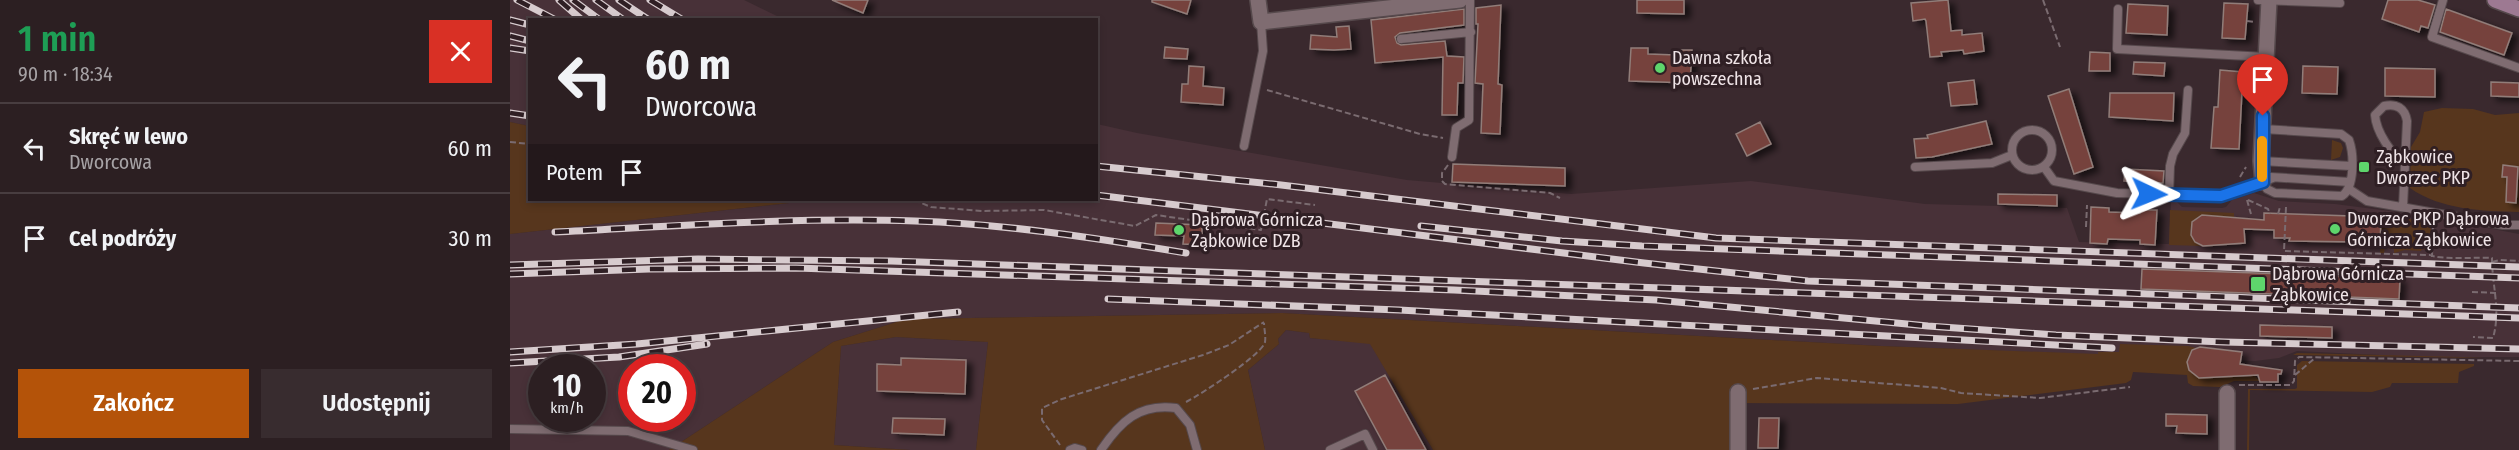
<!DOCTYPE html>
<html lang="pl">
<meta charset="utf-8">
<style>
body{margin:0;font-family:"Fira Sans Condensed",sans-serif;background:#382c2f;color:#f1f3f6;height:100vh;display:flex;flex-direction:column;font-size:22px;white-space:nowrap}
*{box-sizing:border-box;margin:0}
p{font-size:20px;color:#a6a2a5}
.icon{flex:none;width:33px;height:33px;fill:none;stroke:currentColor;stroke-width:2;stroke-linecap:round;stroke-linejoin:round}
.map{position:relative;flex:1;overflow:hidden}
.drawer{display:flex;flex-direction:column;background:#2c1f22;width:510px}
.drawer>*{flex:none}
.hud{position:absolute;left:18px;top:18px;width:570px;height:183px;border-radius:0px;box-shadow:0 3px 9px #0003,0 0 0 2px #483d40;background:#2c1f22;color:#f1f3f6;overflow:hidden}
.speed{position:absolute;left:18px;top:354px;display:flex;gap:12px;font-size:30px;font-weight:700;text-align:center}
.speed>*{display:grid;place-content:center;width:78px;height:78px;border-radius:50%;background:#2c1f22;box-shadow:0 3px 9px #0003,0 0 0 2px #483d40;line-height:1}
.speed small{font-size:15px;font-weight:400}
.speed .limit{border:9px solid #d22;background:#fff;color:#111}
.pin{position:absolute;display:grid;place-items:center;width:51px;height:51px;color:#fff;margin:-62px -26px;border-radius:50% 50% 50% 0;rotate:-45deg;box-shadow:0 0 6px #0007}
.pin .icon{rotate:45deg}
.me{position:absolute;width:66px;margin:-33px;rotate:92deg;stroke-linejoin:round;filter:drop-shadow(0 0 4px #0008)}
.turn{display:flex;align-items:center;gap:21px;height:126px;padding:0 18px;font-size:27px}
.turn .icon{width:78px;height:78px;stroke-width:2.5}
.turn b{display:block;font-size:42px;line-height:51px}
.then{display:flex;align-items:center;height:57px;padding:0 18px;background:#0003;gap:12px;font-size:22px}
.round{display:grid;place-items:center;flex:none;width:63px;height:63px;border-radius:0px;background:#382c2f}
.head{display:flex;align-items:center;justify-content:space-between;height:102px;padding:0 18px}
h1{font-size:36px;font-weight:600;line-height:45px;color:#1e9e55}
.button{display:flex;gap:12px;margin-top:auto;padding:12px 18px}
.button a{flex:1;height:69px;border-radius:0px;background:#b45309;color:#fff;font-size:24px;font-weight:600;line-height:69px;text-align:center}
.button a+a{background:#382c2f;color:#f1f3f6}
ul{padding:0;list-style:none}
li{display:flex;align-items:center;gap:18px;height:90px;padding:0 18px;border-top:2px solid #483d40}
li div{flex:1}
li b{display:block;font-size:22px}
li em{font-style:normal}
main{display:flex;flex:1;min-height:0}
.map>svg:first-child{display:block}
.built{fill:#483138;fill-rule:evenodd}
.green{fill:#57361d}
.building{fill:#76433d;stroke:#917d79;stroke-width:1.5;filter:url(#shadow)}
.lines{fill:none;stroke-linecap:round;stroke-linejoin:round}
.lane-casing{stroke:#56494c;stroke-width:10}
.street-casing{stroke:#56494c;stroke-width:18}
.secondary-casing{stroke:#56494c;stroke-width:18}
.path{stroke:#7a6b70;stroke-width:2;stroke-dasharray:6 3;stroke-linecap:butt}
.lane{stroke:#7f6c71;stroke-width:8}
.street{stroke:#7f6c71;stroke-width:15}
.secondary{stroke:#9d7992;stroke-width:15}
.rail-casing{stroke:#d7cbce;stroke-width:7}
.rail{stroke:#2f1f24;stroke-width:4.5;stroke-dasharray:14;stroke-linecap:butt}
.route-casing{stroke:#114b97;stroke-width:15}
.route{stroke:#1a73e8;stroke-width:10}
.slow{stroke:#f59e0b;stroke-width:10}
.poi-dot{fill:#5ed56c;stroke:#2f1f24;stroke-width:2}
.labels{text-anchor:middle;stroke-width:6;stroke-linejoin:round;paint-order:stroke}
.poi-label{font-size:18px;fill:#efe4e7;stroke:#2f1f24;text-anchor:start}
</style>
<main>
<section class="drawer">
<div class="head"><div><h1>1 min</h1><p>90 m · 18:34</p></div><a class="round" style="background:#d93025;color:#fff"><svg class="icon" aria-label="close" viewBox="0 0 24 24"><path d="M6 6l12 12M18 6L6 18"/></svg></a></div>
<ul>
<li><svg class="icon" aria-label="left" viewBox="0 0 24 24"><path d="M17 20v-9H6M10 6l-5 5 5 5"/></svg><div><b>Skręć w lewo</b><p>Dworcowa</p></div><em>60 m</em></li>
<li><svg class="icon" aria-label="arrive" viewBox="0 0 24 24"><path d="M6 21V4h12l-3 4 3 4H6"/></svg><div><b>Cel podróży</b></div><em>30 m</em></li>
</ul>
<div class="button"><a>Zakończ</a><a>Udostępnij</a></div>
</section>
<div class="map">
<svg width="2009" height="450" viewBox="0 0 2009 450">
<defs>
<filter id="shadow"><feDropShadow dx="6" dy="4" stdDeviation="3" flood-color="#0009"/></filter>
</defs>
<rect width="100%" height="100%" fill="#3a292e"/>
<path class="built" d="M0,0H234L273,19L20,20L19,126L0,122Z
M587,124L627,133L897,180L1061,194L1241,181L1415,204L1557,208L1569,242L1659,244L1661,201L1667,202L1672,207L1712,208L1716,207L1722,200L1744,193L1769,201L1825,204L1910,215L2009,234V357H1910L1787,351L1769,358L1745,361L1371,346L772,313L396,319L323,342L159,450H0V234L306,200H586ZM32,368H82V418H32ZM122,368H172V418H122Z
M776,330L799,333L800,338L860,343L923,450H755L738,370L769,344L768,339Z
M386,337L478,342L466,450H400L324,445L331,346Z"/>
<path class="green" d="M1932,108L1963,109L1985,115L2009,113V212C1973,211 1931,210 1900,188L1901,147L1910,132L1914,112Z
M0,122L19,126L20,200H306L0,234Z
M1822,140L1831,143L1833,148L1830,157L1821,160Z
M1660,210L1724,213V217L1689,216L1681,226C1679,236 1683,243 1693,246L1659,245Z
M1871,217L1913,220L1921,219L1920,251L1912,249L1911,251L1895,250L1884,253V249L1875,248L1874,253H1870Z
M772,313L1371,346L1588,354V352H1609L1610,344L1678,346L1686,348C1672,357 1677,375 1694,378L1745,376L1750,381H1724L1710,387L1683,386L1678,383L1677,375L1623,372L1621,380L1616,383L1448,404L1221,403L1220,450H923L860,344L800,338L799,333L776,330L768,339L769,344L738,370L755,450H466L478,342L386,337L331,346L324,445L400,450H159L323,342L396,319Z
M1787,353L1952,357L1974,358L1783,355Z
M1792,361L1964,364V366L1949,372L1948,383H1882L1880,387L1862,392L1740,390L1739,450H1737L1738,389H1785L1787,388V365Z"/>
<path class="building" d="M322,0H358L353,13Z
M642,0H681L677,14L642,2Z
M1127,0H1174V14L1127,13Z
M1438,0L1441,31L1452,30V35L1472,33L1474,51L1454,54L1453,50L1431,52L1432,56L1420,57L1416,21L1415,19L1403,21L1401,3Z
M1878,0H1908L1925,5L1918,28L1911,26L1909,32L1872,19Z
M1714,3L1738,4L1735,39L1712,38Z
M1618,4L1658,6L1657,35L1616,33Z
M991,5L988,84L992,85L990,134L971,133L973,84L965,83L968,24H966V8Z
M954,9V25L890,33L885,37L887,43L891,45L935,41L937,56L954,57L953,83H948L947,115H932L933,57L865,63L861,20Z
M1936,9L2002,33L1994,55L1930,32Z
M839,26L841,49L824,50L800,49L801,35L827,37L826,27Z
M655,47L678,49L677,59L654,58Z
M1121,48H1138V54L1166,55V50H1182L1180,83L1119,81Z
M1580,52L1600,53V71H1579Z
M1624,62L1655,63L1654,76L1623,74Z
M679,66L694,67L693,86L714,88L713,105L671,102L672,84H678Z
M1793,66L1828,67L1827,94L1792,93Z
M1875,68L1925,69V97L1875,96Z
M1710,70L1733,72L1729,149L1701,148L1704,107H1708Z
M1464,80L1467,104L1441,106L1438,83Z
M1981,82L2009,83V97L1981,96Z
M1559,89L1583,167L1564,174L1538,96Z
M1600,93H1664L1663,121L1599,117Z
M1476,121L1482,144L1422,157L1406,158L1404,139L1418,138L1417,135Z
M1250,122L1261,144L1237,156L1226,134Z
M943,164L1055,168V186L942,182Z
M1993,165L2008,167L2006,203L1996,202L1997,177H1992Z
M1615,169L1654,171L1653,183L1614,181Z
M1488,194L1547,195V206L1488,204Z
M1581,207L1599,208V212L1630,213V210H1647L1645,245L1630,244V240L1598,239L1597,244L1580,243Z
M1754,213L1871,217L1870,245L1847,244V242L1779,241L1780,238H1764V230L1734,229L1735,243L1693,246L1685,242L1681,235L1682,222L1692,215L1754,220Z
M646,223L692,225V245L673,244L674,236L645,235Z
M1632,269L1890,278L1889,299L1631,289Z
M1750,325L1822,327V338L1750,336Z
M1690,347L1732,352L1730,364L1772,370L1771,374H1768V382H1750L1748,375L1689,378L1679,370L1677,362L1682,350Z
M391,358L456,360L455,394L367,391V364L391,365Z
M875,375L916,450H877L845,391Z
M1656,414L1697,415V434L1666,433L1667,426H1656Z
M383,418L435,419L434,435L382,433Z
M1249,418H1269L1268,448H1248Z"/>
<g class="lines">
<g class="lane-casing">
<path id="lane" d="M1748,0L1830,3
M1933,0L1922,37L2009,68
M1608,9L1607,49L1756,57
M891,39L961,32
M1502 150a20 20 0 1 1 40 0a20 20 0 1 1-40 0Z
M734,146L753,51L751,22
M942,157L946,128L959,120L960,0
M1751,161L1841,166
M1405,167L1482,163L1502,155
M1534,167L1544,181L1607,193L1706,196L1716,195L1763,178
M1760,177L1840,182
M1753,182L1757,189L1765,193L1832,196C1845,187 1844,154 1839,140L1831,134L1753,129
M1839,189L1857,201L1993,225H2009
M1659,195L1660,166L1663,154L1675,133L1678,90
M1893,207L1897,121C1895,108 1886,103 1874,106L1865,115C1866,131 1881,155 1895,163
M0,429L118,431L183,450
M560,450L565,448L572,450
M591,450C610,422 629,403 666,408L680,425L687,450
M820,450L855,434L863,450"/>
</g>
<g class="street-casing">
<path id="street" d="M748,0L751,22L950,0
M1753,182L1751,161L1759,0
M1228,450V392
M1717,450V393"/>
</g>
<g class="secondary-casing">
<path id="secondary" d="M1985,0L2009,9"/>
</g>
<path class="path" d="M1533,0L1550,47
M1737,21L1744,22
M757,90L910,134L933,138
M0,142L20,144
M938,165L932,173V181L935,184L1040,193L1050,198
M1730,177L1736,167
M404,200L421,207L472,211L534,210L625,226L646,215L751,230L757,199L805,205
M1737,200L1741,214
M1738,200L1758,209L1760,214
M1776,207L1774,251L1920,255C1929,260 1967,257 1982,258C1982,286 1991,310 1983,338L1963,337
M1768,214L1770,207
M1576,227L1577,205
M1922,257L1923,224
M1982,262L1990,260L2009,261
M1962,292L1987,293
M1785,375L1805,358
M1729,385H1781L1784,381L1785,361L1789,357L2009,361
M1243,389L1307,378L1431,388L1451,393L1530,398L1620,387
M676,402C690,395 753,354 755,342C756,336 754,328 754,323
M550,445L532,420V408L552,399L693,355L719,345L754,322"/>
<use href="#lane" class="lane"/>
<use href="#street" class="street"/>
<use href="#secondary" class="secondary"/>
<g class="rail-casing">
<path id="rail" d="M7,0L46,20
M49,0L72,20
M63,0L90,20
M86,0L114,20
M109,0L139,20
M140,0L173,20
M0,20L20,25
M0,36L20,41
M0,48L20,51
M0,113L20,116
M586,166L763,184L1206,238L2009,267
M586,195L1134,263L1298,281L2009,308
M911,226L1052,241L1132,246L2009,278
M45,232C165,226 285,217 405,221C496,224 586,238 676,253
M0,265L188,259L381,261L2009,318
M0,274L139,269L286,268L944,290L1146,300L1418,326L1546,335L1714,342L2009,349
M598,299L889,310L1602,348
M0,352L127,344L448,312
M0,363L109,357L197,344"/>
</g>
<use href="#rail" class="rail"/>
</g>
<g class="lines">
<g class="route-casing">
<path id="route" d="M1639,194L1711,196L1753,182V116"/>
</g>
<use href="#route" class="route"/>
<path class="slow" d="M1752,177V141"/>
</g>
<g class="poi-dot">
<circle cx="1150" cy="68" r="6"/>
<rect x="1848" y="161" width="12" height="12" rx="3"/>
<circle cx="1825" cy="229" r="6"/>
<circle cx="669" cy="230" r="6"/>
<rect x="1740" y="276" width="16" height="16" rx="3"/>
</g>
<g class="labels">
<g class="poi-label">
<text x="1162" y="64">Dawna szkoła<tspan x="1162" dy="21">powszechna</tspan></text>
<text x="1866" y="163">Ząbkowice<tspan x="1866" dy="21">Dworzec PKP</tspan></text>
<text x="1837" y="225">Dworzec PKP Dąbrowa<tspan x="1837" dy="21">Górnicza Ząbkowice</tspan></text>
<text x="681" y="226">Dąbrowa Górnicza<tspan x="681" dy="21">Ząbkowice DZB</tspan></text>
<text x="1762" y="280">Dąbrowa Górnicza<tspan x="1762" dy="21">Ząbkowice</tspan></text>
</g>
</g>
</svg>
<div class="speed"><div>10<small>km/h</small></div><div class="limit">20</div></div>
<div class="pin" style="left:1753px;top:116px;background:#d93025"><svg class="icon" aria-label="arrive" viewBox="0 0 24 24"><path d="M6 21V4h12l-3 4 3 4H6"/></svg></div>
<svg class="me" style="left:1639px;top:194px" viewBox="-20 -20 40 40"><path d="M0-17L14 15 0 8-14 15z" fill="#1a73e8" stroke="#fff" stroke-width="4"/></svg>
<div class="hud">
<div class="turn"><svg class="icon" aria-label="left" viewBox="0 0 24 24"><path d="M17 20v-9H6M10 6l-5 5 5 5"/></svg><div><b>60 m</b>Dworcowa</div></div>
<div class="then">Potem<svg class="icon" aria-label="arrive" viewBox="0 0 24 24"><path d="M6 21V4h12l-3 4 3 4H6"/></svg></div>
</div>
</div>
</main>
